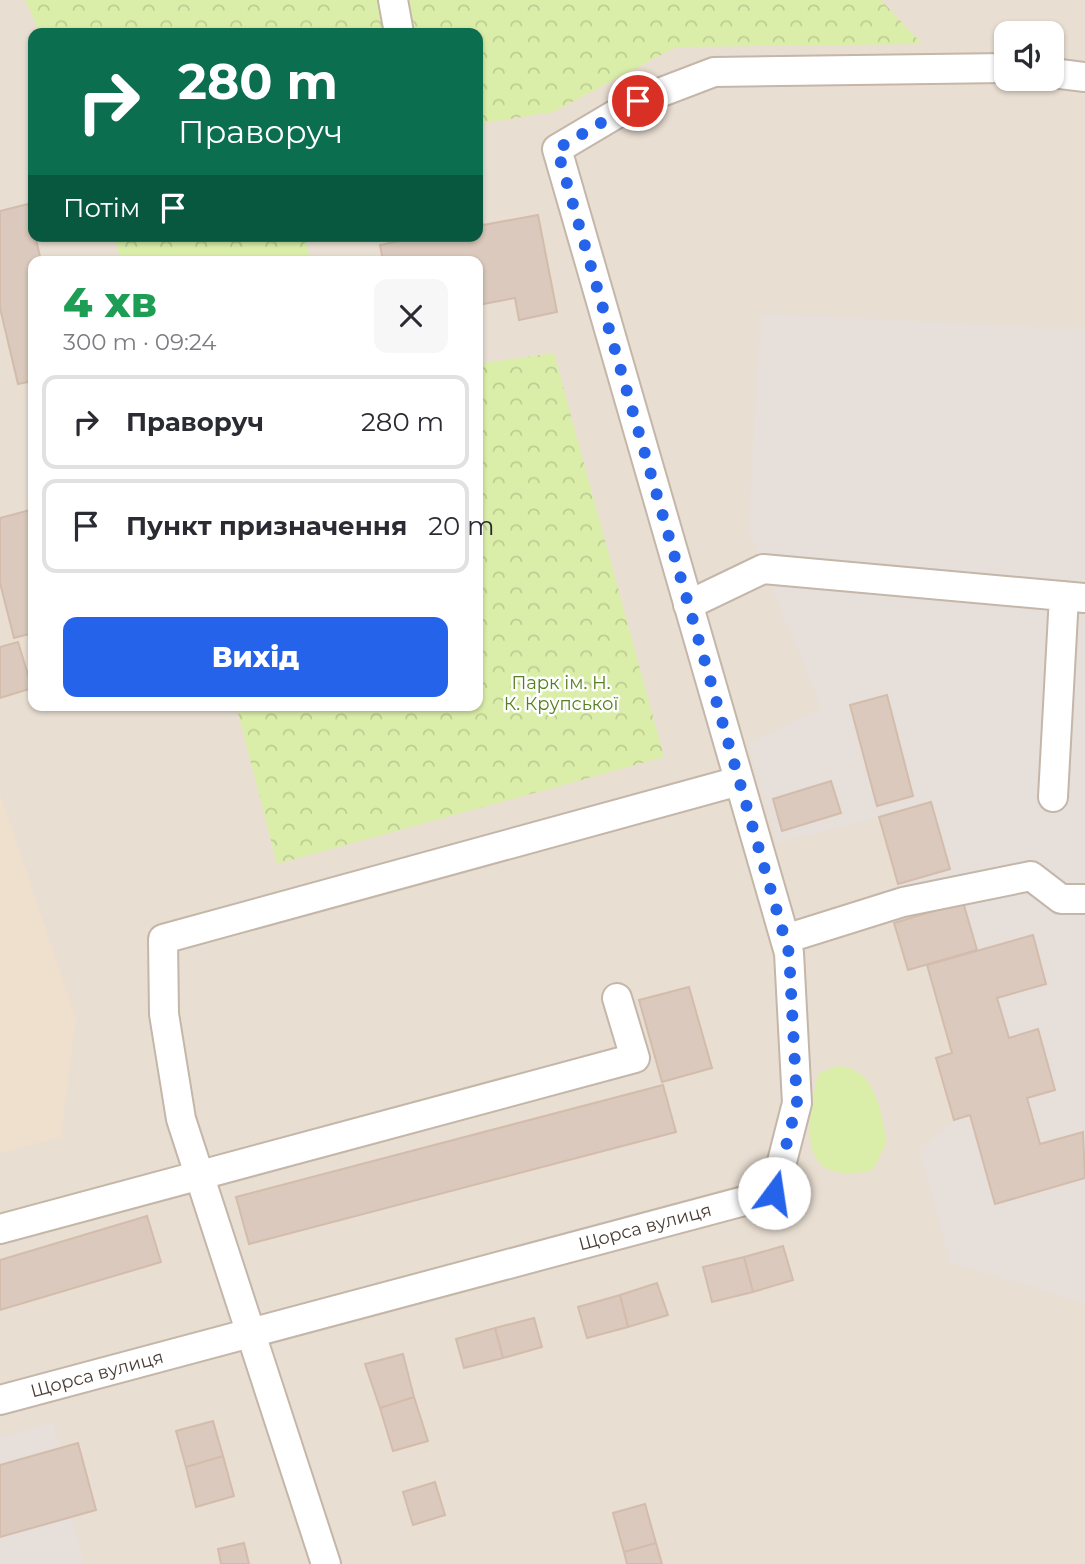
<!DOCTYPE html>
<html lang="uk">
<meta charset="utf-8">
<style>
body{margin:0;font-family:Montserrat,sans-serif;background:#f7f7f7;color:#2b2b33;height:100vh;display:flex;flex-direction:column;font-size:26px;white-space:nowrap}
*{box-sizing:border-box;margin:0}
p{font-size:23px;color:#7c7c81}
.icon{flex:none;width:38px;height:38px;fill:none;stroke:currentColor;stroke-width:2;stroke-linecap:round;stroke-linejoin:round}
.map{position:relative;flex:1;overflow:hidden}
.details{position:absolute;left:28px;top:256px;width:455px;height:455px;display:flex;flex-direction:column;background:#fff;border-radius:14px;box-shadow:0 2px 5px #0004}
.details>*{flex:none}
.top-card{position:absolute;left:28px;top:28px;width:455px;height:214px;border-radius:14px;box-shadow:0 2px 5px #0004;background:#0b6e4f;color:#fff;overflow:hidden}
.controls{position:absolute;left:994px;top:21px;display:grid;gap:14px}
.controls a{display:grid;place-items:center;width:70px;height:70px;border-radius:14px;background:#fff;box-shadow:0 2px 5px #0004;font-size:35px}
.pin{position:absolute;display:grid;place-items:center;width:60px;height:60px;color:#fff;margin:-30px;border:4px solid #fff;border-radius:50%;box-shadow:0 2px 7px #0007}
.me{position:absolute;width:77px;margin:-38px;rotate:14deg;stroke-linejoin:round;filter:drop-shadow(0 0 5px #0008)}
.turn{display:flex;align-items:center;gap:24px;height:147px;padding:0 35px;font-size:32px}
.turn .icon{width:91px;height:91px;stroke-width:2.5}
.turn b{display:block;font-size:49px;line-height:60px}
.then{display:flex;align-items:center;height:66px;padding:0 35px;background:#0003;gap:14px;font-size:26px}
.round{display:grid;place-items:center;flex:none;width:74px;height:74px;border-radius:14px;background:#f7f7f7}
.head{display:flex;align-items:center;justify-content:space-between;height:119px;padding:0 35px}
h1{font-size:42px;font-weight:800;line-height:52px;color:#1e9e55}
.action{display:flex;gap:14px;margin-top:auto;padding:14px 35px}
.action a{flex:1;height:80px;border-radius:14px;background:#2563eb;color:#fff;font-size:28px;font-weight:800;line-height:80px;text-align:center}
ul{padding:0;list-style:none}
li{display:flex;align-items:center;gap:21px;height:94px;margin:0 14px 10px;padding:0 21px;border:4px solid #e1e1e2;border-radius:14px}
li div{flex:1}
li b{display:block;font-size:26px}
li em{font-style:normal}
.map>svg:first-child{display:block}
.residential{fill:#e9ded2;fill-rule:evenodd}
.industrial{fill:#e6dfda}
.education{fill:#efdfcd}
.grass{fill:#dbeea9}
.forest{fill:url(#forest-crowns)}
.building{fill:#dac9bc;stroke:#d3bcab;stroke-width:2}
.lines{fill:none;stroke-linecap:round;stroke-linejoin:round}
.minor-casing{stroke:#c4b6a9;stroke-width:32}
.minor{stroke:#fff;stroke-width:28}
.route{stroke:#2563eb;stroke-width:12;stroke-dasharray:0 21.6}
.labels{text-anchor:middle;stroke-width:5;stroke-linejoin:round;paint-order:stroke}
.park-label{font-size:18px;fill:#568020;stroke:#fff}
.street-label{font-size:18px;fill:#483c34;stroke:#fff}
</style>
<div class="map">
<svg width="1085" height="1564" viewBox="0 0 1085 1564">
<defs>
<pattern id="forest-crowns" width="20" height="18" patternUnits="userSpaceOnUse" patternTransform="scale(1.75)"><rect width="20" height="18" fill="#dbeea9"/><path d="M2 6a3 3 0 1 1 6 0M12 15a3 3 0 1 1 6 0" fill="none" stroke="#bdcd92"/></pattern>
</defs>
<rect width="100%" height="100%" fill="#f4ede5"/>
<path class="residential" d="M0,0H1085V1564H0ZM33,33H478V236H33ZM1006,33H1052V79H1006ZM33,261H478V705H33Z"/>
<path class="industrial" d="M760,313L1085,329V1304L950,1263L919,1150L954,1120L936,1058L952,1052L924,965L908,970L894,923L907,919L879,818L777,843L748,743L821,708L748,530Z
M53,1422L61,1448L78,1443L96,1510L72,1517L84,1564H0V1437Z"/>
<path class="education" d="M0,794L76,1017L61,1137L0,1153Z"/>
<path class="grass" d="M836,1066C876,1067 880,1109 887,1141L873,1170C796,1188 806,1127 818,1074Z"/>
<path class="forest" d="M25,0H881L922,44L676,47L553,112L478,124V33H40Z
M114,236H305L310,261H121Z
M554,353L664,757L277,864L236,705H478V364Z"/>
<path class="building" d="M28,204L41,261H33V381L18,384L0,308V211Z
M538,215L557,312L519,320L515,298L478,305V261H383L380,245L423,236H478V219H481L483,225Z
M30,510L33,522V633L14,638L0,583V518Z
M18,642L32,688L0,698V647Z
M887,695L913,796L877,806L850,705Z
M831,781L841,813L782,831L773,799Z
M931,802L950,869L898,884L879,817Z
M963,902L977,950L908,970L894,923Z
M1033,935L1046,984L997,998L1009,1038L1038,1029L1055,1090L1027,1098L1040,1144L1083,1132L1085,1178L995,1204L970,1115L954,1120L936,1058L952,1053L927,965Z
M689,987L712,1068L662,1082L639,1000Z
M663,1085L676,1132L249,1244L236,1197Z
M147,1216L161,1262L0,1310V1260Z
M783,1246L793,1280L753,1292L744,1257Z
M744,1257L753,1292L712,1302L703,1267Z
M657,1283L668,1315L628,1327L620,1295Z
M620,1295L628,1327L587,1338L578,1307Z
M534,1318L542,1347L503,1358L495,1328Z
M495,1328L503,1358L464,1368L456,1339Z
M403,1354L414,1397L380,1408L365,1364Z
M414,1397L428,1441L393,1451L380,1408Z
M213,1421L223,1456L186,1467L176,1431Z
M78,1443L96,1510L0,1537V1465Z
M223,1456L234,1496L196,1507L186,1467Z
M435,1482L445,1515L413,1525L403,1492Z
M645,1504L656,1543L624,1552L613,1513Z
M244,1543L249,1564H221L218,1549Z
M656,1543L662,1564H627L624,1552Z"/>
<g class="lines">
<g class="minor-casing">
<path id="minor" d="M393,0L399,33
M1052,73L1085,77
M688,605L763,569L1085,598
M1053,797L1064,596
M785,939L903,902L1031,876L1061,899H1085
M0,1229L635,1058L617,998
M0,1400L774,1193L797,1103L789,953L557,149L638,101L714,72L1006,68
M326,1564L181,1119L164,1014L163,939L739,781"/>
</g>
<use href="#minor" class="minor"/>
</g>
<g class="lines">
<path class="route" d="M638,101L557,149L789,953L797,1103L774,1193"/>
</g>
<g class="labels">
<g class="park-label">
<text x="561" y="689">Парк ім. Н.<tspan x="561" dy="21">К. Крупської</tspan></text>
</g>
<g class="street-label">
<text transform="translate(645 1227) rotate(-15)" y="6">Щорса вулиця</text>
<text transform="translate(97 1374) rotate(-15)" y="6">Щорса вулиця</text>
</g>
</g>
</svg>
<div class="controls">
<a><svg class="icon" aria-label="sound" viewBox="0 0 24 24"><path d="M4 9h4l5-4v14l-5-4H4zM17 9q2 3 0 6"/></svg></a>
</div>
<div class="pin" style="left:638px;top:101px;background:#d93025"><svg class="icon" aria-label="arrive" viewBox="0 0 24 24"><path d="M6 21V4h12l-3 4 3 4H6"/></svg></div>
<svg class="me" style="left:774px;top:1193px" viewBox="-20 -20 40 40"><circle r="19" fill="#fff"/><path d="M0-13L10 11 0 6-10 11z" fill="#2563eb"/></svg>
<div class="top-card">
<div class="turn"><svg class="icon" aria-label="right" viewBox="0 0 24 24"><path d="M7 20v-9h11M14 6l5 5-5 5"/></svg><div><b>280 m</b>Праворуч</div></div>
<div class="then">Потім<svg class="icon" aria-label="arrive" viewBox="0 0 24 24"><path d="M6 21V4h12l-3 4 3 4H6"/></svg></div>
</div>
<section class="details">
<div class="head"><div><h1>4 хв</h1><p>300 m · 09:24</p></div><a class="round"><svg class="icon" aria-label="close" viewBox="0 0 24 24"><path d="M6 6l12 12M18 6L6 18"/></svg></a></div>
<ul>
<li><svg class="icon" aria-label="right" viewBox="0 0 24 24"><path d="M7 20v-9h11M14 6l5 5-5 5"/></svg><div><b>Праворуч</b></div><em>280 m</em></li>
<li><svg class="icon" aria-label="arrive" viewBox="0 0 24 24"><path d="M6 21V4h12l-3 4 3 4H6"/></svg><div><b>Пункт призначення</b></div><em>20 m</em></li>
</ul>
<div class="action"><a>Вихід</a></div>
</section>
</div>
